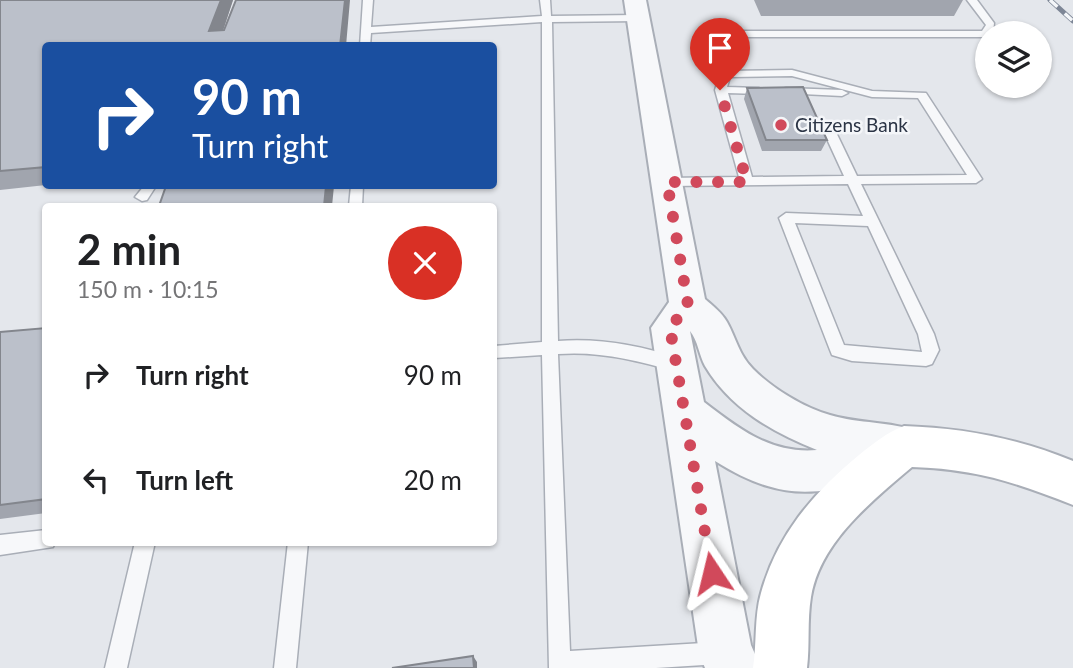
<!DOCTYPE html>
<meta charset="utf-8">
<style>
body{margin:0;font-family:Lato,sans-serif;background:#f2f2f2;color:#202124;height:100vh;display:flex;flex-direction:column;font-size:26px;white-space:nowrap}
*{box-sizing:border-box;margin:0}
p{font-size:23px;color:#757577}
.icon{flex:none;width:38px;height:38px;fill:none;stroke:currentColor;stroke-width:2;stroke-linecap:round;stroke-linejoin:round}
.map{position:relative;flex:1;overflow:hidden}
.panel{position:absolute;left:42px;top:203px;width:455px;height:343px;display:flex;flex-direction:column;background:#fff;border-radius:7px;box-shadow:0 2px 5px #0004}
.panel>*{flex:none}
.hud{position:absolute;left:42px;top:42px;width:455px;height:147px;border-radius:7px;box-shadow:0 2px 5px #0004;background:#1a4fa0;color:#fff;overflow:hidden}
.buttons{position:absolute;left:975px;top:21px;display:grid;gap:14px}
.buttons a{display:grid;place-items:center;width:77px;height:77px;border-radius:50%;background:#fff;box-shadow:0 2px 5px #0004;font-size:35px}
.pin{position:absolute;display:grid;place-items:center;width:60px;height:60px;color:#fff;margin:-72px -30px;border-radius:50% 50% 50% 0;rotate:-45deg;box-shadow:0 0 7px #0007}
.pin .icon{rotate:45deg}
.me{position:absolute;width:77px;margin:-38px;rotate:350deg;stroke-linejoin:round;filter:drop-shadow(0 0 5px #0008)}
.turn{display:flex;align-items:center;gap:24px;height:147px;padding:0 35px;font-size:32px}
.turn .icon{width:91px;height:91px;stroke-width:2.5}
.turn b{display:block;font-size:49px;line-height:60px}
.round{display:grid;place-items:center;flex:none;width:74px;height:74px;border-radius:37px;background:#f2f2f2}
.headline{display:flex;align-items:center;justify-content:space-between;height:119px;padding:0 35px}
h1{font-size:42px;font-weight:700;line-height:52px}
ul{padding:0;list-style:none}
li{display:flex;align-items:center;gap:21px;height:105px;padding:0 35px}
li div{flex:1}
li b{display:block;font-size:26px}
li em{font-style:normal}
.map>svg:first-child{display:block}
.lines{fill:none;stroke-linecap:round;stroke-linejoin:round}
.service-casing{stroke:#a9aeb7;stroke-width:3}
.tertiary-casing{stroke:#a9aeb7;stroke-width:4}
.secondary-casing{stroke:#a9aeb7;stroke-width:4}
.service{fill:#f7f8fa;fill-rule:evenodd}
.tertiary{fill:#f7f8fa;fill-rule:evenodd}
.secondary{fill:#fff;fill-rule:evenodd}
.rail-casing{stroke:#7d8696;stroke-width:5}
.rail{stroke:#f4f6f9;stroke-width:3.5;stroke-dasharray:10;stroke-linecap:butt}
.wall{fill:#a1a5ae}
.shaded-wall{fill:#83868d}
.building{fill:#bbc0ca;stroke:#83868d;stroke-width:2}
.route{stroke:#d1495b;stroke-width:12;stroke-dasharray:0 21.6}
.poi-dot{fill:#d1495b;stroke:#f4f6f9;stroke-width:2.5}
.labels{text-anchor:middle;stroke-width:5;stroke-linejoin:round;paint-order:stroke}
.far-poi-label{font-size:19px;fill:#2b3445;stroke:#f4f6f9;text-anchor:start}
</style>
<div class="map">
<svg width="1073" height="668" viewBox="0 0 1073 668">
<rect width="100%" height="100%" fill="#e4e7ec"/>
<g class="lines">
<g class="service-casing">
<path id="service" d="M363,0H373L371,27L542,16L540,0H550L551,16L638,15L643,18L638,21L552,22L558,341C599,338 640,345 680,359L682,364L680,369L674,371C635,360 599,351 558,354L570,651L720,642L728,645L731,653L728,661L720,664L656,668H549L542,355L494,358V346L542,342V22L371,33L370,46H360Z
M967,0H977L994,23L993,33H987L984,37H720L715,34L720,31H982L986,25Z
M792,70L872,91L926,93L982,179L976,183L861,184L934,334L939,350L932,364L926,366L852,361L832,355L830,350L779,218L786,213L863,216L848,184L667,186L661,182L667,178L739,177L715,90L720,74L725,71ZM792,76L872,97L918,98L967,175L857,176L833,126L827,122L821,126L844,176L752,177L728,93L759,94L765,91L759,88L727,87L730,77ZM795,223L868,226L918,334L922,352L844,345Z
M786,88L842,90L848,93L842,96L782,93V89Z
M144,186H156L147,200L142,201L135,197Z
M351,186H363L362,206H349Z
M46,530V542H55L53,547L0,555V535Z
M135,542H155L127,668H105Z
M288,542H308L296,668H274Z"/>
</g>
<g class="tertiary-casing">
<path id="tertiary" d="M624,0H646L705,299C713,306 722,313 727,322C736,338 739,355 753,369C772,388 804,408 830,415C859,424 891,421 919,432L926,446L919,460C837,491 796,512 715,461L751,645L761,668H705L699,653L651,328L669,302ZM690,331C698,341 699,355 705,366C730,408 772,432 817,450C771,454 739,429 704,402Z"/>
</g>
<g class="secondary-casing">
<path id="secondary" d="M904,426C963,428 1018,438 1073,461V505C1015,482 975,469 912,467C872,501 820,542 811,597C807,621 810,645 807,668H753C757,643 754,617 761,593C777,535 813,493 859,455C874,443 886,433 904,426Z"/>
</g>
<use href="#service" class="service"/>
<use href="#tertiary" class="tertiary"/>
<use href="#secondary" class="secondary"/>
<g class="rail-casing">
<path id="rail" d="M1050,0L1073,21"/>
</g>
<use href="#rail" class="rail"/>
</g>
<path class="wall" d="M0,0H233L223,30L346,46H46V185L0,190Z
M754,0H963L954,16H761Z
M747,88L827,140L821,151H762L744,99Z
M46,328V513L0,519V332Z"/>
<path class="shaded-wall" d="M221,0H233L218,46L209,31Z
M345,0H350L346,46H340Z
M326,186H334L332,206H324Z
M473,656L477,662V668H474Z"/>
<path class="building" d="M0,0H221L209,31L224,30L236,0H345L340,46H46V167L0,171Z
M803,87L827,140H766L747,88Z
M166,186H326L324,206H159Z
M46,328V499L0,505V332Z
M473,656L474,668H392Z"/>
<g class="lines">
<path class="route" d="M712,573L670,328L688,305L667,182H747L720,90"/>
</g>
<circle class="poi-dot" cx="781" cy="125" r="7"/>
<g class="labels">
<g class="far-poi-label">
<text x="795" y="132">Citizens Bank</text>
</g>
</g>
</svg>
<div class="buttons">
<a><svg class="icon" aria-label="layers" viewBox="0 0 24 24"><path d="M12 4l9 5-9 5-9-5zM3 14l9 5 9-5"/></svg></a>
</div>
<div class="pin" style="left:720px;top:90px;background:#d93025"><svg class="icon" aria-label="arrive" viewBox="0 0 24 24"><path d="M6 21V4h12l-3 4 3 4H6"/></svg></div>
<svg class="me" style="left:712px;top:573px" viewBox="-20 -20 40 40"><path d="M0-17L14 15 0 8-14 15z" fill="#d1495b" stroke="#fff" stroke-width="4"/></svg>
<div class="hud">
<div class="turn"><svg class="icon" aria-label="right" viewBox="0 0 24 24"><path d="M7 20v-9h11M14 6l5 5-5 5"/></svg><div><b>90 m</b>Turn right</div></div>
</div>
<section class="panel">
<div class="headline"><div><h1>2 min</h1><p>150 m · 10:15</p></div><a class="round" style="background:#d93025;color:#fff"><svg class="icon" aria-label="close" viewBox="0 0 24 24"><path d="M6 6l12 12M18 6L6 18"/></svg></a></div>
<ul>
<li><svg class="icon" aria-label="right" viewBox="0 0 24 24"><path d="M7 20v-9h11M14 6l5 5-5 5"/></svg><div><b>Turn right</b></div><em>90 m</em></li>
<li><svg class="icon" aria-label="left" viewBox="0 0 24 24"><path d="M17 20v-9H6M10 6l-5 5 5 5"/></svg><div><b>Turn left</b></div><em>20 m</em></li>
</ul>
</section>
</div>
